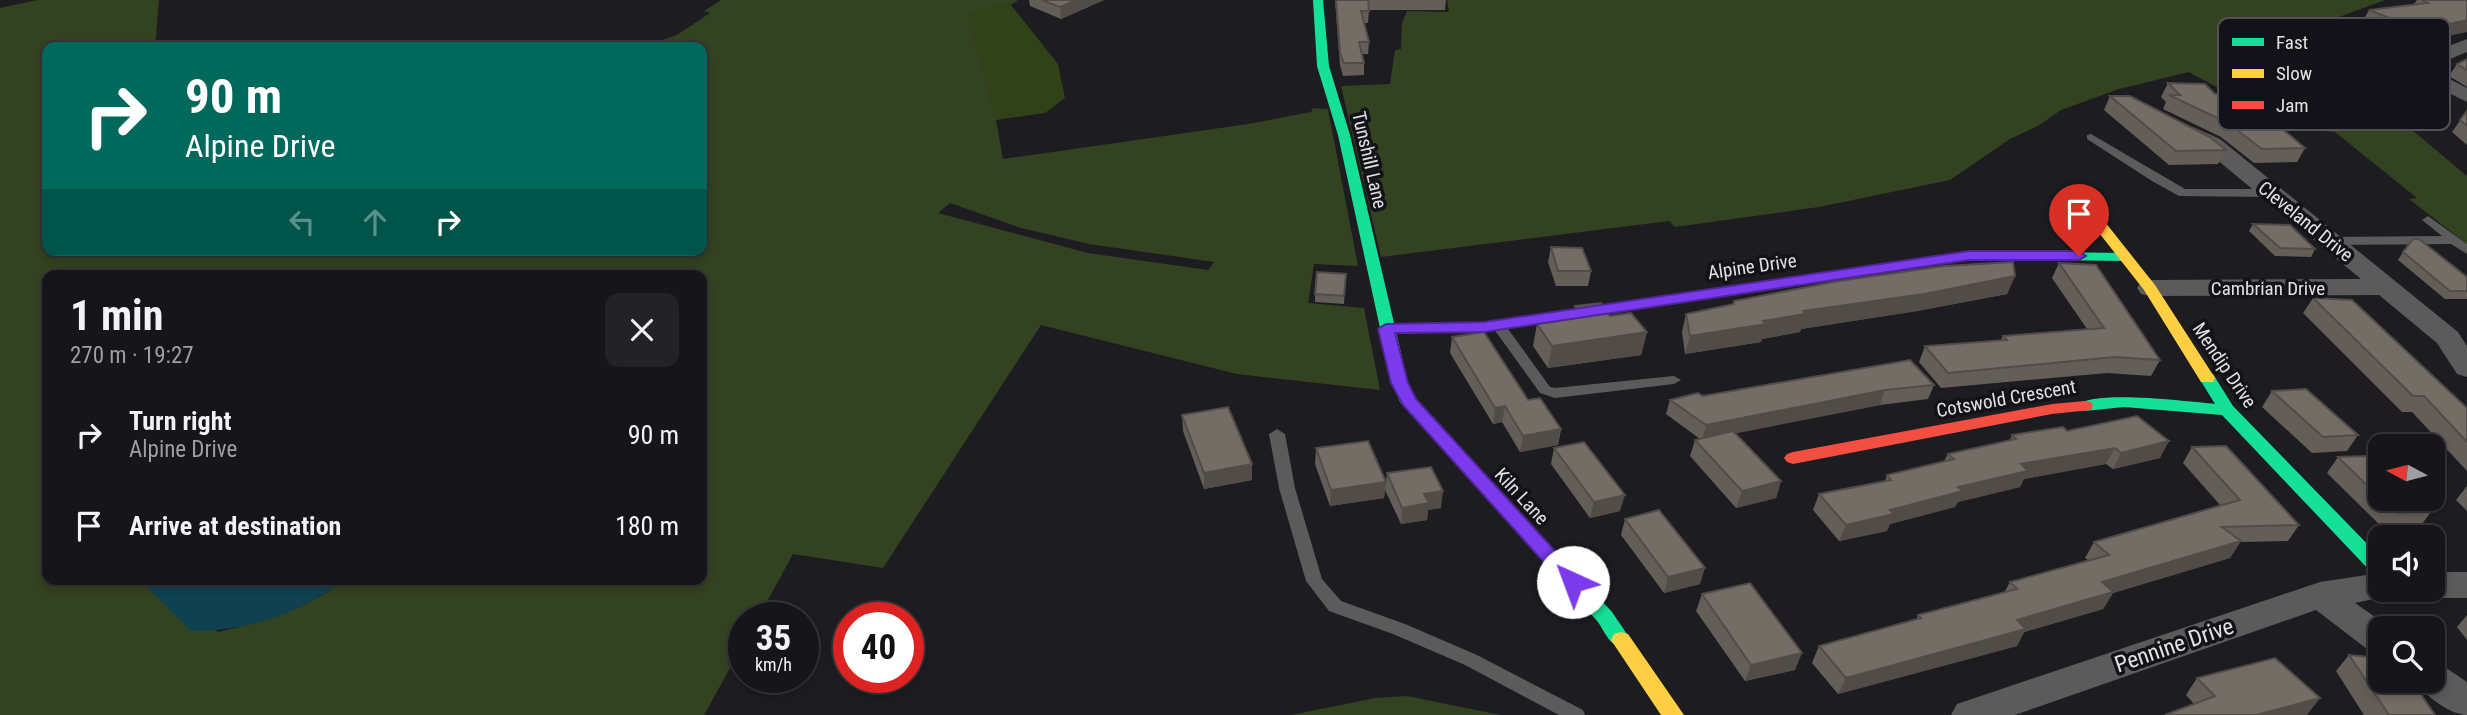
<!DOCTYPE html>
<meta charset="utf-8">
<style>
body{margin:0;font-family:"Roboto Condensed",sans-serif;background:#232226;color:#f1f3f6;height:100vh;display:flex;flex-direction:column;font-size:26px;white-space:nowrap}
*{box-sizing:border-box;margin:0}
p{font-size:23px;color:#9e9fa2}
.icon{flex:none;width:38px;height:38px;fill:none;stroke:currentColor;stroke-width:2;stroke-linecap:round;stroke-linejoin:round}
.map{position:relative;flex:1;overflow:hidden}
.panel{position:absolute;left:42px;top:270px;width:665px;height:315px;display:flex;flex-direction:column;background:#161519;border-radius:14px;box-shadow:0 4px 10px #0003,0 0 0 2px #353438}
.panel>*{flex:none}
.hud{position:absolute;left:42px;top:42px;width:665px;height:214px;border-radius:14px;box-shadow:0 4px 10px #0003,0 0 0 2px #353438;background:#00695c;color:#fff;overflow:hidden}
.needle{width:46px;rotate:277deg}
.controls{position:absolute;left:2368px;top:434px;display:grid;gap:14px}
.controls a{display:grid;place-items:center;width:77px;height:77px;border-radius:14px;background:#161519;box-shadow:0 4px 10px #0003,0 0 0 2px #353438;font-size:35px}
.speed{position:absolute;left:728px;top:602px;display:flex;gap:14px;font-size:35px;font-weight:700;text-align:center}
.speed>*{display:grid;place-content:center;width:91px;height:91px;border-radius:50%;background:#161519;box-shadow:0 4px 10px #0003,0 0 0 2px #353438;line-height:1}
.speed small{font-size:18px;font-weight:400}
.speed .limit{border:10px solid #d22;background:#fff;color:#111}
.pin{position:absolute;display:grid;place-items:center;width:60px;height:60px;color:#fff;margin:-72px -30px;border-radius:50% 50% 50% 0;rotate:-45deg;box-shadow:0 0 7px #0007}
.pin .icon{rotate:45deg}
.me{position:absolute;width:77px;margin:-38px;rotate:317deg;stroke-linejoin:round;filter:drop-shadow(0 0 5px #0008)}
.turn{display:flex;align-items:center;gap:24px;height:147px;padding:0 28px;font-size:32px}
.turn .icon{width:91px;height:91px;stroke-width:2.5}
.turn b{display:block;font-size:49px;line-height:60px}
.lanes{display:flex;align-items:center;height:66px;padding:0 28px;background:#0003;justify-content:center;gap:35px;direction:ltr}
.lanes .off{opacity:.35}
.round{display:grid;place-items:center;flex:none;width:74px;height:74px;border-radius:14px;background:#232226}
.headline{display:flex;align-items:center;justify-content:space-between;height:119px;padding:0 28px}
h1{font-size:42px;font-weight:700;line-height:52px}
ul{padding:0;list-style:none}
li{display:flex;align-items:center;gap:21px;height:91px;padding:0 28px}
li div{flex:1}
li b{display:block;font-size:26px}
li em{font-style:normal}
.map>svg:first-child{display:block}
.green{fill:#334221;fill-rule:evenodd}
.forest{fill:#314118}
.water{fill:#104151}
.lines{fill:none;stroke-linecap:round;stroke-linejoin:round}
.lane{fill:#5c5b5b;fill-rule:evenodd}
.street{fill:#5c5b5b;fill-rule:evenodd}
.fast{fill:#16e098;fill-rule:evenodd}
.slow{fill:#ffcf43;fill-rule:evenodd}
.jam{fill:#f24e42;fill-rule:evenodd}
.wall{fill:#645e58}
.shaded-wall{fill:#514c47}
.building{fill:#746d66;stroke:#514c47;stroke-width:2}
.route{fill:#7c3aed;stroke:#51269a;stroke-width:2}
.labels{text-anchor:middle;stroke-width:7;stroke-linejoin:round;paint-order:stroke}
.street-label{font-size:19px;fill:#e2e1e6;stroke:#131218}
.near-street-label{font-size:23px;fill:#e2e1e6;stroke:#131218}
.key{fill:#131218;stroke:#515056;stroke-width:2}
.key-label{font-size:19px;fill:#e2e1e6}
</style>
<div class="map">
<svg width="2467" height="715" viewBox="0 0 2467 715">
<rect width="100%" height="100%" fill="#1d1c21"/>
<path class="green" d="M38,0H159L155,47H47V250H702V47H641L677,35L710,13L704,11L721,0H1018L1011,5L1002,4L996,120L1003,159L1248,124L1311,112L1313,108L1328,109L1358,266L1314,264L1308,303L1364,308L1380,390L1237,374L1041,325L883,568L793,554L758,618H744V643L704,715H0V8ZM950,203L1021,228L1089,244L1214,262L1208,270L1088,253L938,213ZM47,275H702V579H345C308,609 264,622 218,632L147,587V579H47Z
M1447,0H2385L2274,41L2372,79L2374,98L2467,176V244L2409,199L2417,198L2335,132L2290,127L2189,72L2119,89L2061,110L2038,126L2010,139L1950,180L1819,207L1675,227L1669,221L1381,257L1341,86L1390,84L1395,50L1401,49L1402,23L1407,11L1449,12Z
M1407,696L1501,715H1291L1375,698Z"/>
<path class="forest" d="M1002,4L1011,5L1058,64L1065,98L1045,113L996,120L966,13Z"/>
<path class="water" d="M147,579H345C302,613 246,632 191,631L147,587Z"/>
<g class="lines">
<path class="lane" d="M2091,134L2185,189H2271L2277,193L2271,197L2179,196L2152,181L2087,139V135Z
M2428,216L2467,244V254L2451,244L2330,245L2324,241L2330,237L2442,236L2422,220Z
M1498,321L1503,322L1550,387L1555,388L1674,376L1681,380L1674,384L1555,398L1540,393L1491,325Z
M1277,429L1285,434L1295,488L1322,579L1341,601L1405,624L1477,655L1583,710L1585,715H1559L1465,665L1393,634L1329,611L1306,581L1279,488L1269,434Z"/>
<path class="street" d="M2467,39V52L2428,68L2467,88V102L2409,73L2371,74L2368,70L2371,66L2409,61Z
M2193,127L2220,139L2458,332L2467,346V377L2457,374L2437,343L2379,295L2150,296L2141,294L2137,288L2141,282L2150,280L2361,279L2204,149L2185,139L2182,134L2185,129Z
M2432,572H2467V598H2432L2420,594L2418,590H2432Z
M2380,573V590H2395L2392,595L2355,603L2391,628H2380V653L2367,649L2316,610L2015,715H1951L1957,704L2320,582Z
M2432,662L2445,667L2467,682V715C2451,715 2423,695 2416,681H2432Z"/>
<path class="fast" d="M1313,0H1323L1329,66L1350,135L1408,383L1415,400L1612,612L1631,640L1628,646C1612,651 1606,634 1598,622L1400,402L1392,383L1338,135L1317,66Z
M1969,251L2124,253L2131,257L2124,261L1969,259L1702,299L1695,295L1702,291Z
M2207,373L2213,374L2233,406L2380,557V576L2373,574L2222,415L2124,407L2085,411L2077,406C2091,389 2190,402 2215,404L2199,378Z"/>
<path class="slow" d="M2081,197L2086,198L2155,285L2215,378L2213,382H2201L2144,290L2074,201Z
M1621,632L1628,634L1684,715H1661L1611,640L1614,634Z"/>
<path class="jam" d="M1702,291L1707,292L1709,295L1707,298L1484,332L1386,334L1378,329L1386,324L1484,322Z
M2085,401L2091,402L2093,406L2091,410L2052,414L1793,464L1787,462L1784,458L1787,454L1793,452L2052,404Z"/>
</g>
<path class="wall" d="M1029,0H1104L1061,19L1030,6Z
M1335,0H1446L1445,10H1369L1368,23H1364L1369,42L1368,54H1362L1364,63V75L1343,76L1340,65Z
M2417,0H2467L2414,43L2362,23L2369,10L2414,4Z
M2467,59V87L2449,76L2457,64Z
M2168,83L2215,94L2251,110L2305,148L2297,162L2254,163L2221,137L2163,109L2166,102L2161,97Z
M2110,96L2226,150L2218,164L2169,165L2104,110Z
M2467,111V145L2452,132Z
M2253,224L2315,249L2311,257L2275,256L2249,231Z
M1551,247L1591,271L1588,286H1556L1548,262Z
M2403,252L2467,277V299H2445L2398,260Z
M2059,263L2160,360L2151,376L2107,373L1941,388L1919,362L1925,346L2001,340L2003,336L2087,329L2052,278Z
M1346,274L1344,304L1315,302V294Z
M2015,276L2007,294L1917,311L1801,329L1800,332L1762,339L1761,342L1685,354L1682,332L1686,314L1733,304L1734,301Z
M2313,298L2467,408V471L2412,412H2402L2303,313Z
M1575,306L1610,316L1647,332L1641,355L1548,368L1533,346L1537,324L1573,319Z
M1452,337L1528,400L1561,429L1558,445L1520,452L1502,422L1493,424L1450,353Z
M1934,385L1928,399L1880,405L1735,433L1781,481L1776,498L1736,508L1690,456L1695,440L1700,439L1666,414L1670,400L1703,396Z
M2272,391L2358,435L2347,451L2312,453L2262,407Z
M1182,415L1252,480L1204,489L1183,431Z
M2067,431L2160,458L2113,469L2106,464L2024,479L2020,487L1958,502L1955,507L1890,524L1887,531L1839,541L1813,510L1819,494L1885,481L1887,475L1944,461L1948,454L2010,440L2012,435Z
M2192,447L2299,525L2288,541L2240,542L2230,558L2113,593L2103,609L2024,632L2017,646L1838,694L1812,663L1819,646L1916,620L1918,615L2004,593L2010,582L2088,560L2085,558L2094,542L2220,505L2183,463Z
M1316,448L1386,482L1384,498L1330,506L1315,464Z
M1554,448L1620,511L1590,518L1551,464Z
M2338,457L2380,464V499H2418L2431,512L2419,528L2384,529L2327,473Z
M1387,473L1441,508L1428,510L1427,520L1401,524L1385,490Z
M2467,486V511L2456,500Z
M1625,519L1700,584L1664,593L1621,535Z
M1702,594L1795,670L1745,681L1696,611Z
M2467,615V640L2457,627Z
M2349,655L2435,715H2364L2336,671Z
M2197,678L2307,715L2194,704L2186,695Z"/>
<path class="shaded-wall" d="M1076,0H1104L1061,19L1060,7Z
M2467,20V32L2414,43L2421,30Z
M2015,276L2007,294L1917,311L1801,329L1800,332L1762,339L1761,342L1685,354L1690,336L1763,321L1803,311Z
M1647,332L1641,355L1548,368L1552,346Z
M1885,390L1880,405L1702,440L1706,425Z
M1505,406L1502,422L1493,424L1495,408Z
M1561,429L1558,445L1520,452L1523,436Z
M2169,441L2160,458L2113,469L2121,453Z
M2115,448L2106,464L2024,479L2020,487L1958,502L1955,507L1890,524L1887,531L1839,541L1846,525L1958,487L2021,464Z
M1252,464V480L1204,489V473Z
M1781,481L1776,498L1736,508L1742,491Z
M1386,482L1384,498L1330,506L1331,490Z
M1443,491L1441,508L1428,510L1427,520L1401,524L1402,508L1424,494Z
M1625,495L1620,511L1590,518L1594,502Z
M2241,541L2230,558L2113,593L2103,609L2024,632L2017,646L1838,694L1846,678L2017,620L2102,582Z
M1705,568L1700,584L1664,593L1668,577Z
M1802,653L1795,670L1745,681L1751,665Z
M2320,698L2307,715H2256Z"/>
<path class="building" d="M1042,0H1076L1060,7Z
M1336,0H1368L1369,11H1361L1369,42H1359L1364,63H1344L1340,53Z
M2422,0H2467V20L2421,30L2369,10L2428,3Z
M2467,59V70L2457,64Z
M2168,83L2205,84L2215,94H2224L2233,102L2242,103L2251,110L2261,111L2305,148L2262,149L2228,123L2169,95H2180Z
M2110,96H2130L2210,137L2226,150L2176,151Z
M2467,111V126L2460,120Z
M2253,224L2290,225L2315,249L2280,248Z
M2413,239H2419L2467,277V291H2450L2403,252Z
M1551,247L1582,248L1591,271H1558Z
M2013,262L2015,276L1924,294L1803,311L1805,314L1763,321L1766,324L1690,336L1686,314L1734,304V301L1839,281L1944,266Z
M2059,263L2096,265L2160,360L2115,357L1948,373L1925,346L2007,340L2003,336L2104,328Z
M1317,272L1346,274L1344,296L1315,294Z
M2313,298L2352,300L2467,408V442L2424,396H2413Z
M1601,303L1610,316L1631,313L1647,332L1552,346L1537,324L1583,317L1575,306Z
M1484,332L1528,400L1540,398L1561,429L1523,436L1505,406L1495,408L1452,337Z
M1910,360L1934,385L1885,390L1706,425L1670,400L1698,393L1703,396Z
M2306,389L2358,435L2323,437L2272,391Z
M1228,407L1252,464L1204,473L1182,415Z
M2137,416L2169,441L2121,453L2115,448L2021,464L2028,471L1958,487L1963,491L1890,510L1894,514L1846,525L1819,494L1891,480L1887,475L1954,459L1948,454L2016,439L2012,435L2063,427L2067,431Z
M1733,431L1781,481L1742,491L1695,440Z
M1368,441L1386,482L1331,490L1316,448Z
M1584,442L1625,495L1594,502L1554,448Z
M2226,446L2299,525L2222,527L2241,541L2102,582L2113,592L2017,620L2026,629L1846,678L1819,646L1921,618L1918,615L2017,589L2010,582L2109,555L2094,542L2240,500L2192,447Z
M2371,456L2380,464V498L2338,457Z
M1431,467L1443,491L1424,494L1429,503L1402,508L1387,473Z
M2381,499H2418L2431,512L2396,513Z
M1659,510L1705,568L1668,577L1625,519Z
M1750,583L1802,653L1751,665L1702,594Z
M2349,655L2380,658V681H2412L2435,715H2389Z
M2275,658L2320,698L2256,715H2165L2215,696L2197,678Z"/>
<path class="route" d="M1969,251H2079L2086,256L2079,260H1969L1484,332L1395,333L1408,383L1416,399L1579,577L1582,582L1579,587L1573,589L1566,587L1403,405L1391,383L1378,329L1386,324L1484,322Z"/>
<g class="labels">
<g class="street-label">
<text transform="translate(1370 160) rotate(77)" y="7">Tunshill Lane</text>
<text transform="translate(2306 221) rotate(39)" y="7">Cleveland Drive</text>
<text transform="translate(1752 266) rotate(-8)" y="7">Alpine Drive</text>
<text x="2268" y="295">Cambrian Drive</text>
<text transform="translate(2225 365) rotate(56)" y="7">Mendip Drive</text>
<text transform="translate(2006 398) rotate(-10)" y="7">Cotswold Crescent</text>
<text transform="translate(1522 496) rotate(47)" y="7">Kiln Lane</text>
</g>
<g class="near-street-label">
<text transform="translate(2174 645) rotate(-19)" y="8">Pennine Drive</text>
</g>
</g>
<rect x="2218" y="18" width="232" height="112" rx="10" class="key"/>
<rect x="2232" y="38" width="32" height="8" fill="#16e098"/>
<rect x="2232" y="69" width="32" height="9" fill="#ffcf43"/>
<rect x="2232" y="101" width="32" height="8" fill="#f24e42"/>
<g class="key-label">
<text x="2276" y="49">Fast</text>
<text x="2276" y="80">Slow</text>
<text x="2276" y="112">Jam</text>
</g>
</svg>
<div class="controls">
<a><svg class="needle" viewBox="-14 -14 28 28"><path d="M0-13l5 13h-10z" fill="#e53935"/><path d="M0 13l5-13h-10z" fill="#9e9fa2"/></svg></a>
<a><svg class="icon" aria-label="sound" viewBox="0 0 24 24"><path d="M4 9h4l5-4v14l-5-4H4zM17 9q2 3 0 6"/></svg></a>
<a><svg class="icon" aria-label="search" viewBox="0 0 24 24"><circle cx="10" cy="10" r="6"/><path d="M15 15l6 6"/></svg></a>
</div>
<div class="speed"><div>35<small>km/h</small></div><div class="limit">40</div></div>
<div class="pin" style="left:2079px;top:256px;background:#d93025"><svg class="icon" aria-label="arrive" viewBox="0 0 24 24"><path d="M6 21V4h12l-3 4 3 4H6"/></svg></div>
<svg class="me" style="left:1573px;top:582px" viewBox="-20 -20 40 40"><circle r="19" fill="#fff"/><path d="M0-13L10 11 0 6-10 11z" fill="#7c3aed"/></svg>
<div class="hud">
<div class="turn"><svg class="icon" aria-label="right" viewBox="0 0 24 24"><path d="M7 20v-9h11M14 6l5 5-5 5"/></svg><div><b>90 m</b>Alpine Drive</div></div>
<div class="lanes"><svg class="icon off" aria-label="left" viewBox="0 0 24 24"><path d="M17 20v-9H6M10 6l-5 5 5 5"/></svg><svg class="icon off" aria-label="ahead" viewBox="0 0 24 24"><path d="M12 20V5M6 11l6-6 6 6"/></svg><svg class="icon" aria-label="right" viewBox="0 0 24 24"><path d="M7 20v-9h11M14 6l5 5-5 5"/></svg></div>
</div>
<section class="panel">
<div class="headline"><div><h1>1 min</h1><p>270 m · 19:27</p></div><a class="round"><svg class="icon" aria-label="close" viewBox="0 0 24 24"><path d="M6 6l12 12M18 6L6 18"/></svg></a></div>
<ul>
<li><svg class="icon" aria-label="right" viewBox="0 0 24 24"><path d="M7 20v-9h11M14 6l5 5-5 5"/></svg><div><b>Turn right</b><p>Alpine Drive</p></div><em>90 m</em></li>
<li><svg class="icon" aria-label="arrive" viewBox="0 0 24 24"><path d="M6 21V4h12l-3 4 3 4H6"/></svg><div><b>Arrive at destination</b></div><em>180 m</em></li>
</ul>
</section>
</div>
